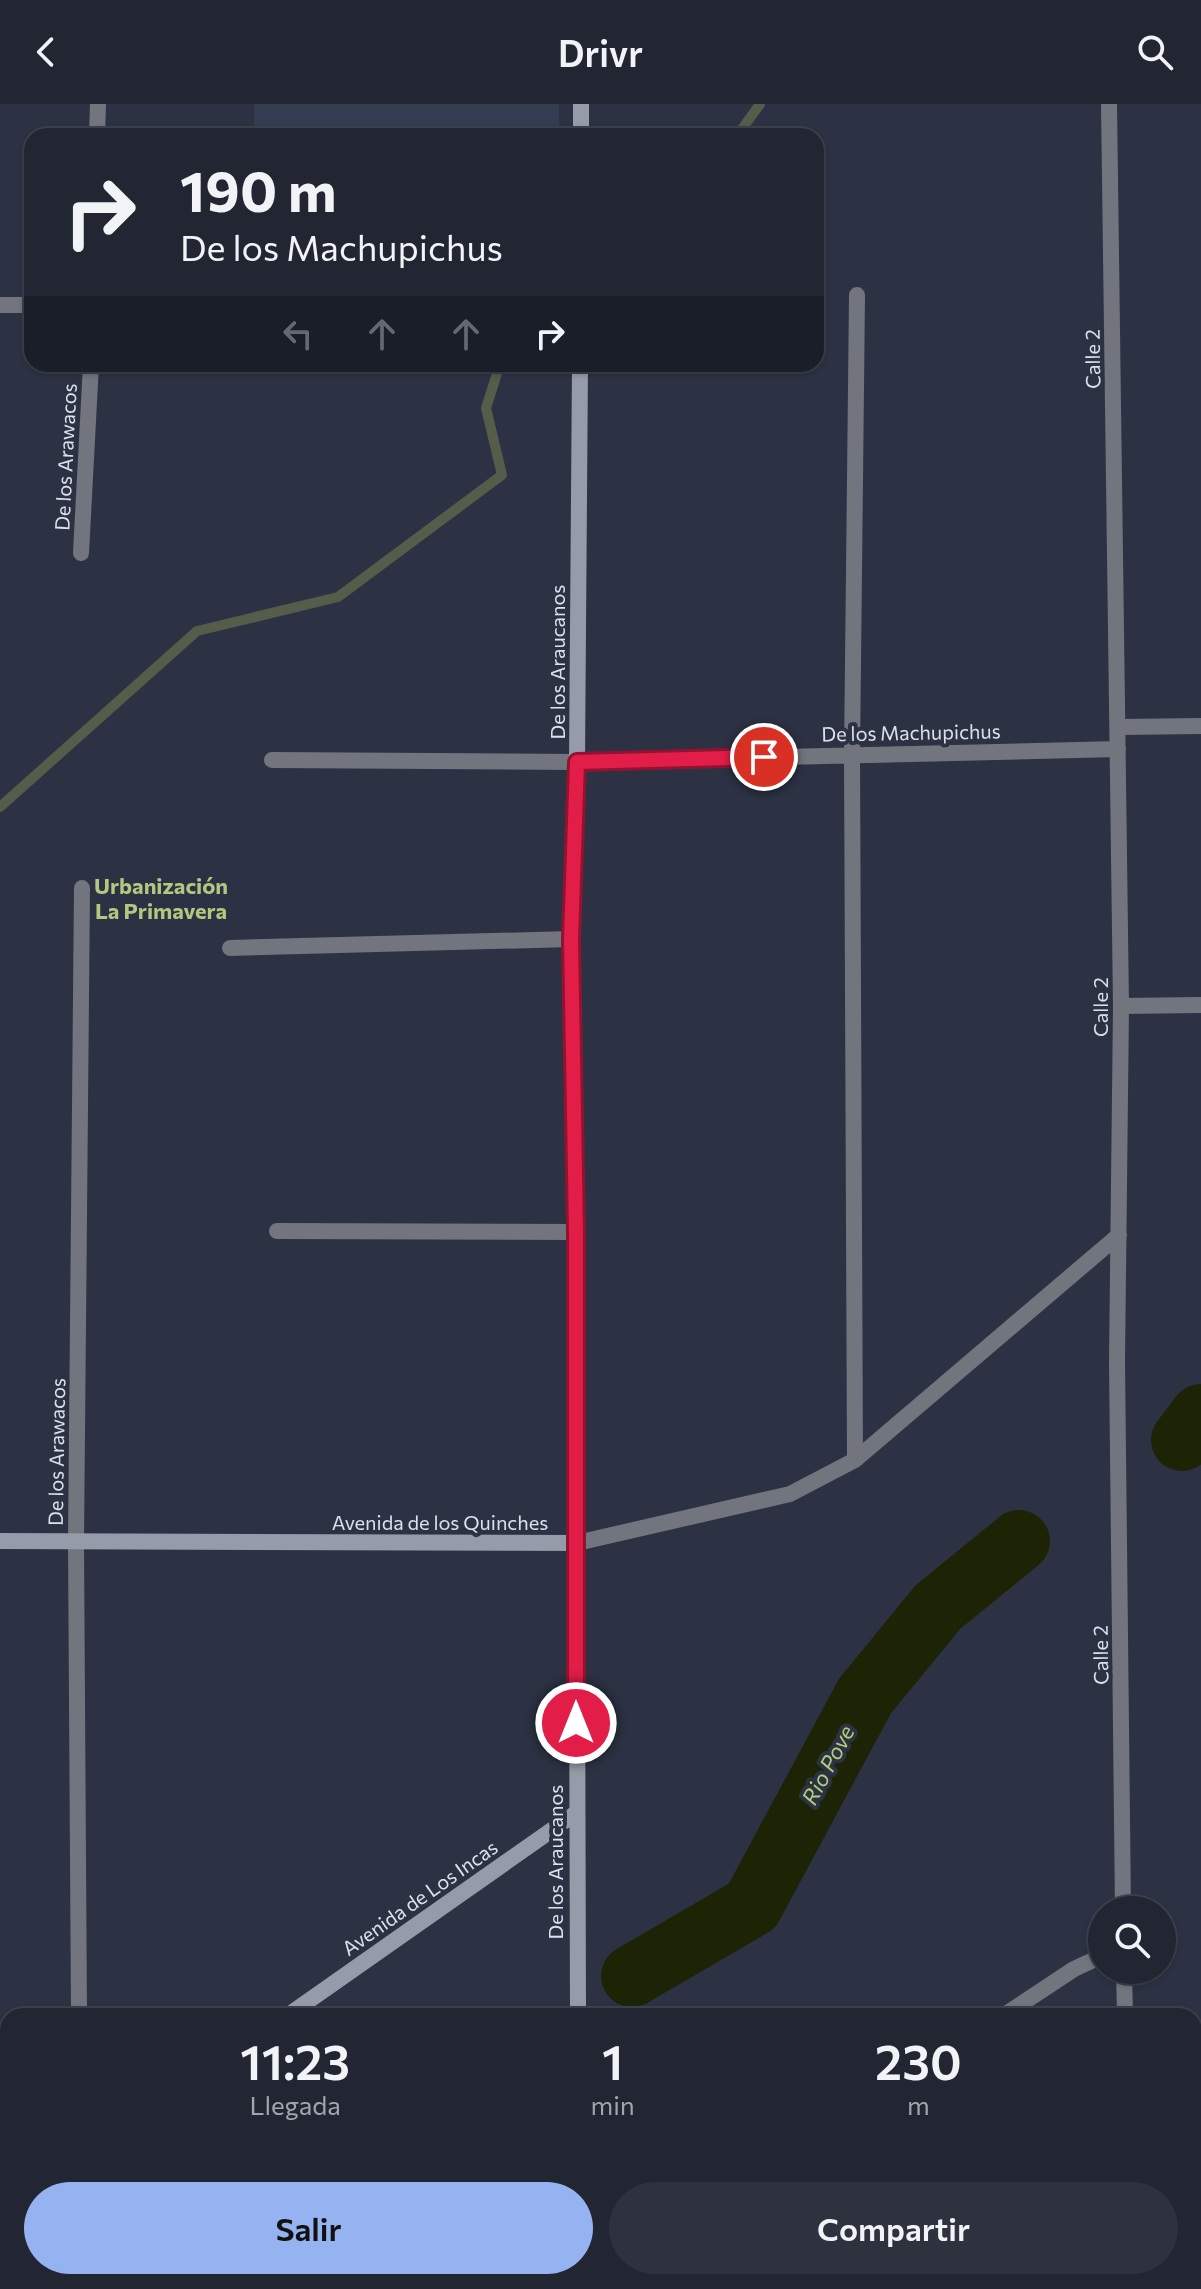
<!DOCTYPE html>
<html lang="es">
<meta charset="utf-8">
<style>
body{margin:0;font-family:Commissioner,sans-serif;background:#2d323e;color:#f1f3f6;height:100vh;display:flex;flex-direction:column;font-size:30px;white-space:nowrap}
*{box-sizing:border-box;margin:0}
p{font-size:26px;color:#a2a5ac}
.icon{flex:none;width:44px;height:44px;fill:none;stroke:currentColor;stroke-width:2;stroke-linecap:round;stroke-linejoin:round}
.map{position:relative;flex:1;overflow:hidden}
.drawer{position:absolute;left:0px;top:1904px;width:1202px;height:282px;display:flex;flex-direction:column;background:#212632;border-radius:24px 24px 0 0;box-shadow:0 2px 6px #0004,0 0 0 2px #3e434d}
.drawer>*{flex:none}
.top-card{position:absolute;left:24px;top:24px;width:800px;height:244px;border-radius:24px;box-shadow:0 2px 6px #0004,0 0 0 2px #3e434d;background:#212632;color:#f1f3f6;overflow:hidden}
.buttons{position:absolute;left:1088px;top:1792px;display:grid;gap:16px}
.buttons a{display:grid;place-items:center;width:88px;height:88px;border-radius:50%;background:#212632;box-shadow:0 2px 6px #0004,0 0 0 2px #3e434d;font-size:40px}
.pin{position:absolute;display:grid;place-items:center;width:68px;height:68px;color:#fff;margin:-34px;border:4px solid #fff;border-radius:50%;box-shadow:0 2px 8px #0007}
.me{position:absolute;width:88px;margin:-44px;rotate:0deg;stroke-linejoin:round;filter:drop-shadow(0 0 6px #0008)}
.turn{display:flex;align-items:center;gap:28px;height:168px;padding:0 24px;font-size:36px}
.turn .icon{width:104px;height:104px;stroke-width:2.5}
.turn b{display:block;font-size:56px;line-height:68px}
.lanes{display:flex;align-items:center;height:76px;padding:0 24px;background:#0003;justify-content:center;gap:40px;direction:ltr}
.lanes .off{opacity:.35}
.eta{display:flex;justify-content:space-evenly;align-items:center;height:136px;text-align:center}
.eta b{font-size:48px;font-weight:600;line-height:56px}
.action{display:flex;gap:16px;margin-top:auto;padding:16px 24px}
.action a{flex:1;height:92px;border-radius:48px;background:#95b2f1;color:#111;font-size:32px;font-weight:600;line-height:92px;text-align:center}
.action a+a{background:#2d323e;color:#f1f3f6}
header{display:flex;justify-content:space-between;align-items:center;height:104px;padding:0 24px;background:#212632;font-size:36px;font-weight:600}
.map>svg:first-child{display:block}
.built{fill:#343c52}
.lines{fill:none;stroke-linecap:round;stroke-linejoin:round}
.stream{stroke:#565c4a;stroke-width:10}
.river{stroke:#1c2405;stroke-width:62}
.street{stroke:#72757e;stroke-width:16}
.secondary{stroke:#959ba8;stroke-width:16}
.route-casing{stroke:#92132f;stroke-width:20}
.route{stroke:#e11d48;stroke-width:14}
.labels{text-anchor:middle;stroke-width:8;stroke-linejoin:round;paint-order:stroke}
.street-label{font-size:20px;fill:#dce0eb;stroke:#2c3243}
.neighbourhood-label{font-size:22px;font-weight:bold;fill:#b2c87f;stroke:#2c3243}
.water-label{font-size:22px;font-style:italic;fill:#b4ce77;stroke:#2c3243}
</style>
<header><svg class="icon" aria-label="back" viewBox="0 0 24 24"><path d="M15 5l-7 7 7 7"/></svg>Drivr<svg class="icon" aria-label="search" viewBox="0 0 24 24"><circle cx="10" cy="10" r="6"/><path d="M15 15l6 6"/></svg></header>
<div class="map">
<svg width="1201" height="2185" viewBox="0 0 1201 2185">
<rect width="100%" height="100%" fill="#2c3243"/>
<path class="built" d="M254,0H559V32H254Z"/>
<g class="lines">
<path class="stream" d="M737,32L760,0
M0,703L197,527L338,493L502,371L486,304L500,260"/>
<path class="river" d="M1182,1336L1201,1311
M632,1872L752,1802L865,1592L938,1503L1019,1437
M99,2185L106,2178"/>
<path class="street" d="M1109,0L1121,902L1117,1258L1123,1806
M97,32L98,0
M0,201H32
M81,449L91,260
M1118,623L1201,622
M272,656L577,658L1118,645
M230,844L571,835
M1121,902L1201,901
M277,1127L576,1128
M855,1356L852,650L857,191
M577,1439L790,1390L855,1356L1119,1131
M1124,1866L1125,1912
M79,1912L76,1438L82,784
M1003,1912L1074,1865L1102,1852
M1194,2145L1201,2154
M761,2185L762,2178"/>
<path class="secondary" d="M581,32V0
M0,1437L577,1439
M287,1912L576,1709
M578,1912L576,1128L571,835L577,658L580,260
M0,2116L8,2110
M580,2178V2185"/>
</g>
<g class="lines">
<g class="route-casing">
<path id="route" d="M576,1619V1128L571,835L577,658L764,653"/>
</g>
<use href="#route" class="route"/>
</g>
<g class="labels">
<g class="street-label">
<text transform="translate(1093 255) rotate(-91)" y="7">Calle 2</text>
<text transform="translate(66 353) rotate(-87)" y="7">De los Arawacos</text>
<text transform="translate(558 558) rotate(-90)" y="7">De los Araucanos</text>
<text transform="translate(911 629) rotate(-1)" y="7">De los Machupichus</text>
<text transform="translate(1101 903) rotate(-90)" y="7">Calle 2</text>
<text transform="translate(57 1348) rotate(-89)" y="7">De los Arawacos</text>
<text x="440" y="1426">Avenida de los Quinches</text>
<text transform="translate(1101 1551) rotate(-91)" y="7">Calle 2</text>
<text transform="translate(556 1758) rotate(-90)" y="7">De los Araucanos</text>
<text transform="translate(420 1794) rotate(-35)" y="7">Avenida de Los Incas</text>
</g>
<g class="neighbourhood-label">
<text x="161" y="790">Urbanización<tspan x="161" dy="25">La Primavera</tspan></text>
</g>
<g class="water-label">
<text transform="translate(828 1661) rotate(-62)" y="8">Rio Pove</text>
</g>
</g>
</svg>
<div class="buttons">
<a><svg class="icon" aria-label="search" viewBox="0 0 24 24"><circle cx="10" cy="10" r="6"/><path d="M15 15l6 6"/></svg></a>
</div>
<div class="pin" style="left:764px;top:653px;background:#d93025"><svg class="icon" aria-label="arrive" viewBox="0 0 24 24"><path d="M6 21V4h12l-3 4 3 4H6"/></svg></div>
<svg class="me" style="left:576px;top:1619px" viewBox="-20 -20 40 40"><circle r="17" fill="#e11d48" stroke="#fff" stroke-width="3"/><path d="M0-11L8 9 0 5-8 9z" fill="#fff"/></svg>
<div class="top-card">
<div class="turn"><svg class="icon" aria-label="right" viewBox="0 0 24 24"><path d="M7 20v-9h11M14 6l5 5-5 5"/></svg><div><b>190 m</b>De los Machupichus</div></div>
<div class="lanes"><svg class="icon off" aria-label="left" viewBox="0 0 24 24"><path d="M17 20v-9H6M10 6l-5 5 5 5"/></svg><svg class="icon off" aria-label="ahead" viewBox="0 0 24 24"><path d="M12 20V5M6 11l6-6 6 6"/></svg><svg class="icon off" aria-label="ahead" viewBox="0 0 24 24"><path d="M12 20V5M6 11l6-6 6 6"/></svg><svg class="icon" aria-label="right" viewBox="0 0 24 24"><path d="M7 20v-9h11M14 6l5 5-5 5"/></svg></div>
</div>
<section class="drawer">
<div class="eta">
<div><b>11:23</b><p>Llegada</p></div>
<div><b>1</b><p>min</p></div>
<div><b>230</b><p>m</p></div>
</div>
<div class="action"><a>Salir</a><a>Compartir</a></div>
</section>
</div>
